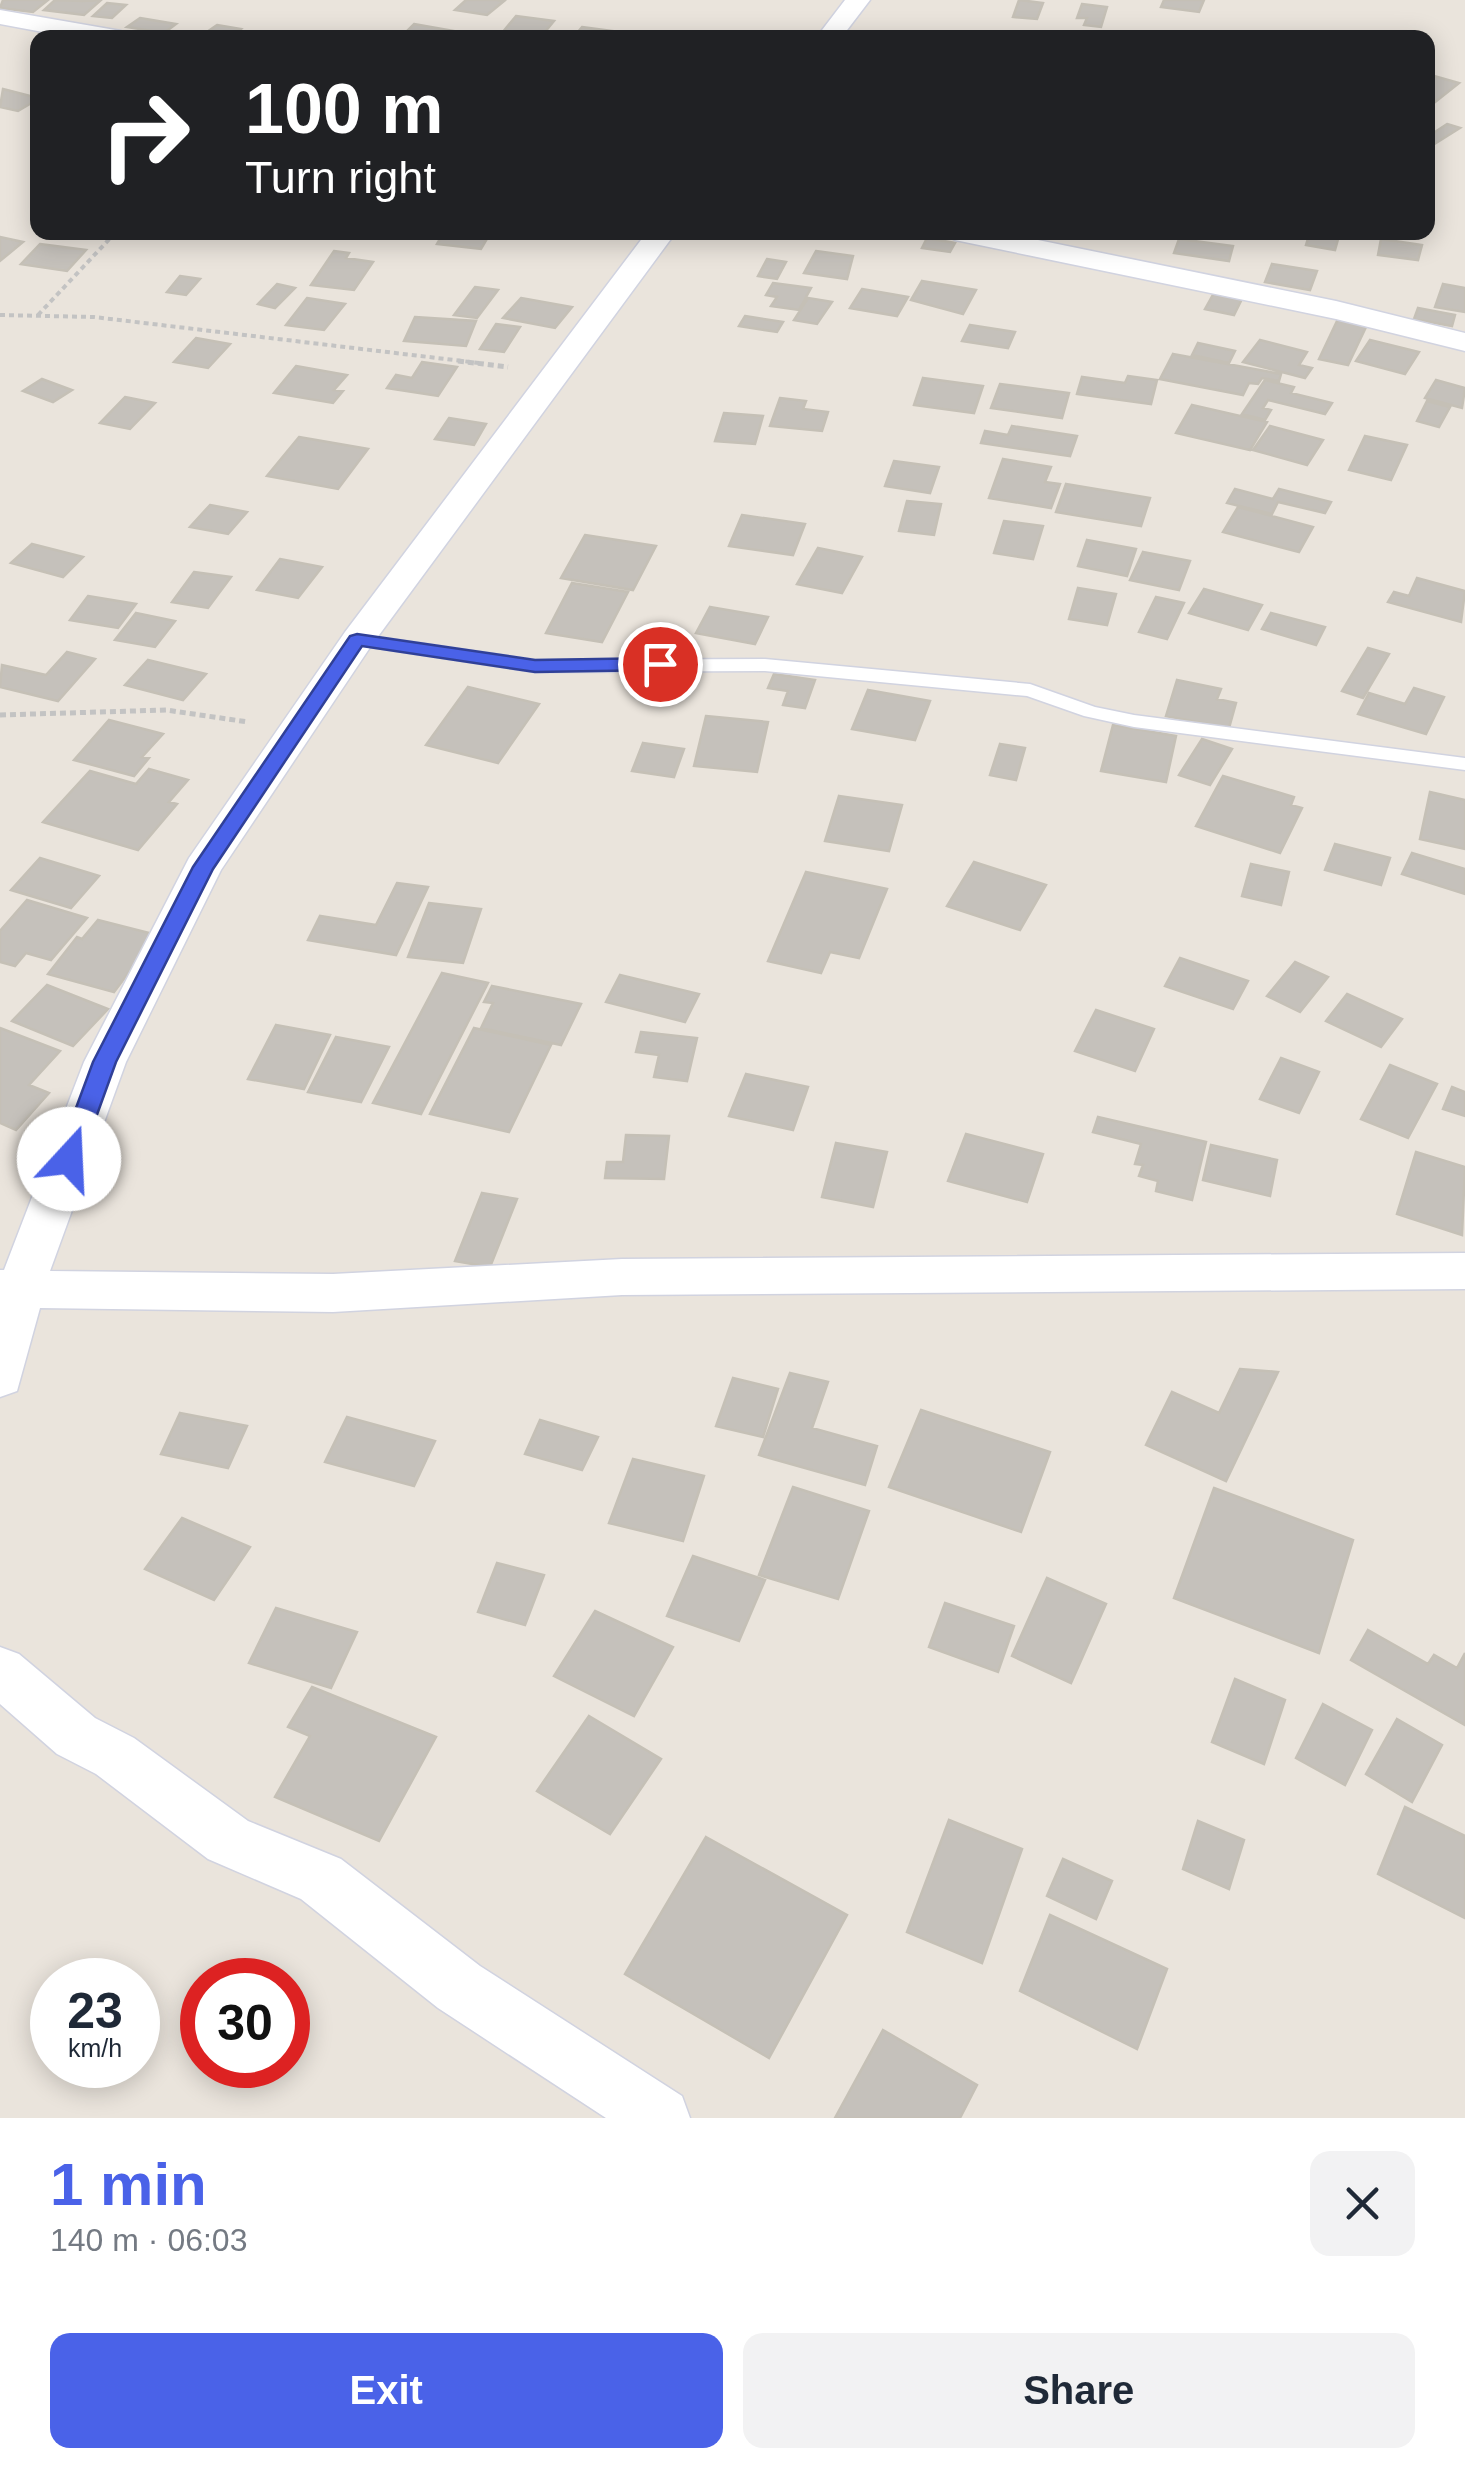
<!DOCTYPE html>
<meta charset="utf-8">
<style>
body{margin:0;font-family:Arial,sans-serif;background:#f2f2f3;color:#1f2937;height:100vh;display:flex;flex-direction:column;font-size:38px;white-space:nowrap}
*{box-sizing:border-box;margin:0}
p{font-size:32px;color:#747a83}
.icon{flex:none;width:55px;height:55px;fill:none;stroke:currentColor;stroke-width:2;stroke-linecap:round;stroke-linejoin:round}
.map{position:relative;height:2118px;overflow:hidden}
.side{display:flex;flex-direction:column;background:#fff;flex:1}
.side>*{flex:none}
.top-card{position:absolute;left:30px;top:30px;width:1405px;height:210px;border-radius:20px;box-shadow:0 5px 25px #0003;background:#202124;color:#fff;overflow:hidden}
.speed{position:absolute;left:30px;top:1958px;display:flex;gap:20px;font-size:50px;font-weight:700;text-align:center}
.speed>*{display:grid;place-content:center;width:130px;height:130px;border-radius:50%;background:#fff;box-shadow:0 5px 25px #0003;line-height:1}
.speed small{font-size:25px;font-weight:400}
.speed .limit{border:15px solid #d22;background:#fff;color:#111}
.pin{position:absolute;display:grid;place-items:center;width:85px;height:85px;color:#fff;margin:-42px;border:5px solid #fff;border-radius:50%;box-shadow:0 2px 10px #0007}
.me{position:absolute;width:110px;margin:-55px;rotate:20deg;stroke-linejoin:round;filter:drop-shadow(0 0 8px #0008)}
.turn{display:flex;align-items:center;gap:35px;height:210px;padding:0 50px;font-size:45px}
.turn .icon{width:130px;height:130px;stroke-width:2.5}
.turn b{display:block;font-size:70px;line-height:85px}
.round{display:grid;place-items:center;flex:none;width:105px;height:105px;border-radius:20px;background:#f2f2f3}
.summary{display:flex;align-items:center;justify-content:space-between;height:170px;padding:0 50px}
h1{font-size:60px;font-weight:800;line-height:75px;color:#4a62e8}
.action{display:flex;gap:20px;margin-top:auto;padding:20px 50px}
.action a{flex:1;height:115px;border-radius:20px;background:#4a62e8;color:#fff;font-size:40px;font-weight:800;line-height:115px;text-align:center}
.action a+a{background:#f2f2f3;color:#1f2937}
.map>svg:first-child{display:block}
.building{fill:#c5c1bb;stroke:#c5c0b6;stroke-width:2.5}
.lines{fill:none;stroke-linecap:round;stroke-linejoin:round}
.lane-casing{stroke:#d1d3e0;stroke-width:3}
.street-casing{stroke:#d1d3e0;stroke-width:3}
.path-far1{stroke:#c3c3c3;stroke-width:4;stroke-dasharray:5 4;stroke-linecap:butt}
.path{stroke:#c3c3c3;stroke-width:5;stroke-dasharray:6 4;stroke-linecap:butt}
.lane{fill:#fff;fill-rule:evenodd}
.street{fill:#fff;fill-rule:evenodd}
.route{fill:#4a62e8;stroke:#304097;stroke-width:2.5}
</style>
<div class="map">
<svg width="1465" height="2118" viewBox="0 0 1465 2118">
<rect width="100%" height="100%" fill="#eae4dc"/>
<path class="building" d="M3,0H48L33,12L0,8Z
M55,0L83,1L101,0L84,15L44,10Z
M466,0H497L504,1L487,15L455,10Z
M1019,0L1043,3L1037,19L1013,17Z
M1164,0H1204L1199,12L1161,7Z
M107,3L126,5L112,18L93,16Z
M1082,4L1107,7L1101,27L1084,25L1087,18H1077Z
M516,16L554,21L540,38L502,33Z
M140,18L176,24L164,33L127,27Z
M414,24L454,31L447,38H400Z
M217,25L241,29L231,38L204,34Z
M582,27L627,33L624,38H573Z
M1434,76L1459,83L1435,102L1428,100V80Z
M3,89L38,98V99L18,111L0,107Z
M1447,124L1460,128L1428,148V130L1435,132Z
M444,232H491L481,249L437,244Z
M1310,232H1340L1335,250L1306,245Z
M0,237L23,242L0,261Z
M927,238L955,243L950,252L922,248Z
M1179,239L1233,246L1229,261L1174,253Z
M1381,239L1422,245L1418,260L1378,255Z
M40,244L86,250L67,271L21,264Z
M334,251L349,253L346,258L373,262L354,290L311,285Z
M816,251L853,256L847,279L804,273Z
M767,259L786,262L777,279L758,276Z
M1272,264L1317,271L1310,290L1265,282Z
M180,276L200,279L186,295L167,292Z
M922,281L976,290L963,314L911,300Z
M773,283L811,288L799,310L771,306L777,297L766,295Z
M277,284L295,288L275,308L258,304Z
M1443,284L1465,288V312L1435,307Z
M475,287L498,290L477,318L454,315Z
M862,289L908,297L897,316L850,308Z
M1214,293L1242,299L1234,315L1205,309Z
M307,298L345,304L324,330L286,325Z
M521,298L572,307L555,328L503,318Z
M808,298L832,302L817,324L794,320Z
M1418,308L1455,315L1452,326L1414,319Z
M745,316L783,322L777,332L739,326Z
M415,317L476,321L466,346L404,341Z
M1338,319L1367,325L1348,365L1319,359Z
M496,324L520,327L504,352L480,349Z
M970,325L1015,332L1008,348L962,341Z
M196,338L230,344L208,368L174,362Z
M1260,340L1307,352L1299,365L1312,368L1305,378L1243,362Z
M1370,340L1419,352L1405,374L1356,361Z
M1198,343L1235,351L1229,363L1192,355Z
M1173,354L1281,374L1279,381L1262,378L1258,384L1249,383L1243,395L1160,379Z
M422,362L457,367L438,396L387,388L396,375L412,378Z
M296,366L347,375L334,390L343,391L333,403L274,393Z
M1128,376L1157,380L1151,404L1077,394L1082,377L1125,383Z
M923,378L983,386L974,413L914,405Z
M42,379L72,390L53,402L23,391Z
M1265,380L1294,387L1291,393L1332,403L1325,414L1268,400L1263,408L1271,410L1265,420L1242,414Z
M1436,380L1465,388L1462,408L1425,398Z
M1000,384L1069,393L1062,418L991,408Z
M125,397L155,403L130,429L100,423Z
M780,398L806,401L803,409L828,412L822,431L770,426Z
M1427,401L1450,407L1439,427L1417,421Z
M1192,405L1267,422L1250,450L1176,433Z
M724,413L763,416L755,444L715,441Z
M449,418L486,424L474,445L435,439Z
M1012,426L1077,436L1070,456L981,443L985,431L1008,435Z
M1270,426L1323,440L1307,465L1253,450Z
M1365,436L1407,445L1391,480L1349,470Z
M299,437L368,449L338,489L267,476Z
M1003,459L1051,467L1045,482L1060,484L1051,508L989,498Z
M894,461L939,467L930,493L885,486Z
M1066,484L1150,498L1141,526L1056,512Z
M1235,489L1273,499L1279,489L1331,502L1325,513L1278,502L1272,514L1227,503Z
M907,501L941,504L934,535L899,531Z
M210,505L247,512L228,534L190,527Z
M1238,507L1313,527L1299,552L1223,532Z
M742,515L805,524L793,555L729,546Z
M1004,521L1043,526L1033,559L994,553Z
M585,535L656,546L633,590L561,578Z
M1087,540L1136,549L1127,576L1078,566Z
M32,544L83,557L63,577L11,563Z
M818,548L862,557L842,593L797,584Z
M1143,552L1190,561L1179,590L1130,580Z
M280,559L322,567L298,598L257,590Z
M194,572L231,577L208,608L172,602Z
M1417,578L1465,591L1461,622L1388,602L1394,592L1409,596Z
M572,583L628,592L602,642L546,633Z
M1078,588L1116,594L1107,625L1069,619Z
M1204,589L1262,605L1248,630L1189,613Z
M88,596L136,604L118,628L70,620Z
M1156,597L1184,603L1167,639L1139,632Z
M710,607L768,617L755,644L696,633Z
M136,613L175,621L155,647L115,640Z
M1271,613L1325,627L1316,645L1262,629Z
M1368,648L1389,654L1363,698L1342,691Z
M67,652L95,659L58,701L0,687L2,665L46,675Z
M148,660L206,674L183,700L125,685Z
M774,674L815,680L805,708L783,705L788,691L768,688Z
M1177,680L1221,689L1217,699L1236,703L1229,728L1166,716Z
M468,687L539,704L498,763L426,745Z
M1414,688L1444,697L1426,734L1358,714L1369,693L1405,704Z
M868,690L930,701L915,740L852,729Z
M706,716L768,722L757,772L694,766Z
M109,720L163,734L142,757L149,758L134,776L74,760Z
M1113,725L1176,736L1166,782L1101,771Z
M1202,739L1232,749L1210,785L1179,775Z
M643,743L684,749L674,777L632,771Z
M1000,744L1025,748L1016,780L990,775Z
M149,769L188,780L169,802L177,804L138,850L43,822L90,771L136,784Z
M1223,776L1294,797L1291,805L1302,808L1280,853L1196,826Z
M1430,792L1465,800V849L1420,839Z
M839,796L902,805L889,851L825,841Z
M1335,844L1390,858L1381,885L1325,870Z
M1412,853L1465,869V894L1402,874Z
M40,858L99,876L71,908L11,890Z
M974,862L1046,885L1020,930L947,906Z
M1251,864L1289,872L1281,905L1242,896Z
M806,872L887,889L859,958L830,952L821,973L768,961Z
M397,883L428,887L396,955L308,940L320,916L376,925Z
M27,900L87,918L51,960L26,953L15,966L0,962V931Z
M429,903L481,909L463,963L408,957Z
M98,920L157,935L114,992L48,974L77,937L82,939Z
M1180,958L1248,981L1233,1009L1165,986Z
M1295,962L1328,977L1300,1012L1267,996Z
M442,973L488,983L421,1114L373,1103Z
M620,975L699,994L685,1022L606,1002Z
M47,985L108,1009L73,1046L12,1021Z
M492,986L581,1004L561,1045L481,1028L493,1003L484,1002Z
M1347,994L1402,1019L1381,1047L1326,1021Z
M1096,1010L1154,1029L1135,1071L1075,1051Z
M276,1025L330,1035L304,1089L248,1079Z
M0,1028L60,1051L29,1085L49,1093L16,1130L0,1123Z
M474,1028L551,1045L509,1132L430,1114Z
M641,1032L697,1038L687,1081L654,1077L659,1055L636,1052Z
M336,1037L389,1047L361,1102L308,1092Z
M1281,1058L1319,1072L1299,1113L1260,1099Z
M1390,1065L1437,1084L1408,1138L1361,1119Z
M746,1074L808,1087L793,1130L729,1116Z
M1452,1087L1465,1092V1116L1443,1109Z
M1098,1117L1206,1142L1192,1200L1156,1191L1158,1181L1139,1176L1143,1165L1135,1164L1141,1144L1093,1132Z
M966,1134L1043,1154L1027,1202L948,1181Z
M626,1135L669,1136L664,1179L605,1178L607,1162H623Z
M836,1143L887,1152L873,1207L822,1197Z
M1211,1145L1277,1160L1270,1196L1203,1180Z
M1416,1152L1465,1167L1462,1235L1397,1214Z
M482,1193L517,1199L490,1267L455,1261Z
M1240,1369L1278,1372L1226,1481L1146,1445L1172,1392L1219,1413Z
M790,1373L828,1382L812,1428L877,1446L865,1485L759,1455Z
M733,1378L778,1389L763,1437L716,1426Z
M921,1410L1050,1452L1021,1532L889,1487Z
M180,1413L247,1426L228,1468L161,1454Z
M347,1417L435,1441L414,1486L325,1462Z
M540,1420L598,1437L582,1470L525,1454Z
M633,1459L704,1476L683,1541L609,1523Z
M793,1487L869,1511L838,1599L759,1575Z
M1214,1488L1353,1540L1319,1653L1174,1598Z
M182,1518L250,1547L214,1600L145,1569Z
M693,1556L765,1580L739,1641L667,1616Z
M497,1563L544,1575L525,1625L478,1612Z
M1047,1578L1106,1604L1071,1683L1012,1656Z
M945,1603L1014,1626L998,1672L929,1647Z
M276,1608L357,1632L331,1688L249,1663Z
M595,1611L673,1647L634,1716L554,1676Z
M1368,1630L1428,1664L1434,1655L1457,1668L1465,1653V1725L1351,1660Z
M1235,1679L1285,1700L1264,1764L1212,1742Z
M312,1687L436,1737L379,1841L275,1797L310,1736L288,1727Z
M1323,1704L1372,1730L1345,1785L1296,1758Z
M589,1716L661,1759L610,1834L537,1791Z
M1397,1719L1442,1745L1412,1802L1366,1774Z
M1405,1807L1465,1836V1918L1378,1874Z
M949,1820L1022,1849L982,1963L907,1932Z
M1198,1821L1244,1840L1229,1889L1183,1869Z
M706,1837L847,1915L769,2058L625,1974Z
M1063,1859L1112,1881L1096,1919L1047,1896Z
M1050,1915L1167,1969L1137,2049L1020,1991Z
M883,2030L977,2085L960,2118H835Z"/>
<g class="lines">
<g class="lane-casing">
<path id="lane" d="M357,634L535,660L765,659L1030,684L1095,707L1134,715L1465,758V770L1134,727L1084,716L1027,696L765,671L535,672L350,644V636Z"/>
</g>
<g class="street-casing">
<path id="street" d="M845,0H870L841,38H816Z
M0,10L121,31L133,38H75L0,24Z
M647,232H676L371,646L221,870L126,1062L50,1271L333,1274L622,1259L1465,1253V1289L622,1295L333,1312L40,1308L17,1391L0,1397V1270H4L84,1062L189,858L345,632Z
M941,232H999L1336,301L1465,333V351L1336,319L955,240Z
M0,1647L19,1654L95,1718L134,1738L248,1821L341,1859L480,1966L682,2096L690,2118H606L438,2008L301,1899L208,1859L96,1774L57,1754L0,1704Z"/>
</g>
<path class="path-far1" d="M0,315L94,317L479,363
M38,315L116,232"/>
<path class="path" d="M458,361L508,367
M0,715L166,710L248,722"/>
<use href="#lane" class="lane"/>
<use href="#street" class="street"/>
</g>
<path class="route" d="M357,634L535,660L660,658L670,664L660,670L535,672L362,646L213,869L116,1062L81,1159L77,1165H61L57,1159L93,1062L193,867L350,636Z"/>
</svg>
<div class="speed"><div>23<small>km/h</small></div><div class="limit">30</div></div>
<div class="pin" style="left:660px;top:664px;background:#d93025"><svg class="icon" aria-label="arrive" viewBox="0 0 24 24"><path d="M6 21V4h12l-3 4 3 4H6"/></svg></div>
<svg class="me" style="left:69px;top:1159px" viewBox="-20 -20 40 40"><circle r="19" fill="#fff"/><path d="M0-13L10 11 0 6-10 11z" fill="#4a62e8"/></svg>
<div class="top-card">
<div class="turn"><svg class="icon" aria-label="right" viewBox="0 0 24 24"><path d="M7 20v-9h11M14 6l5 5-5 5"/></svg><div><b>100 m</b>Turn right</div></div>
</div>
</div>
<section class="side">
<div class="summary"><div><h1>1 min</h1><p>140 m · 06:03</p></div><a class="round"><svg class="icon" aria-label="close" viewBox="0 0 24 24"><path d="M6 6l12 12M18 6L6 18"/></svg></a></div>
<div class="action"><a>Exit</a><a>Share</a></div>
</section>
